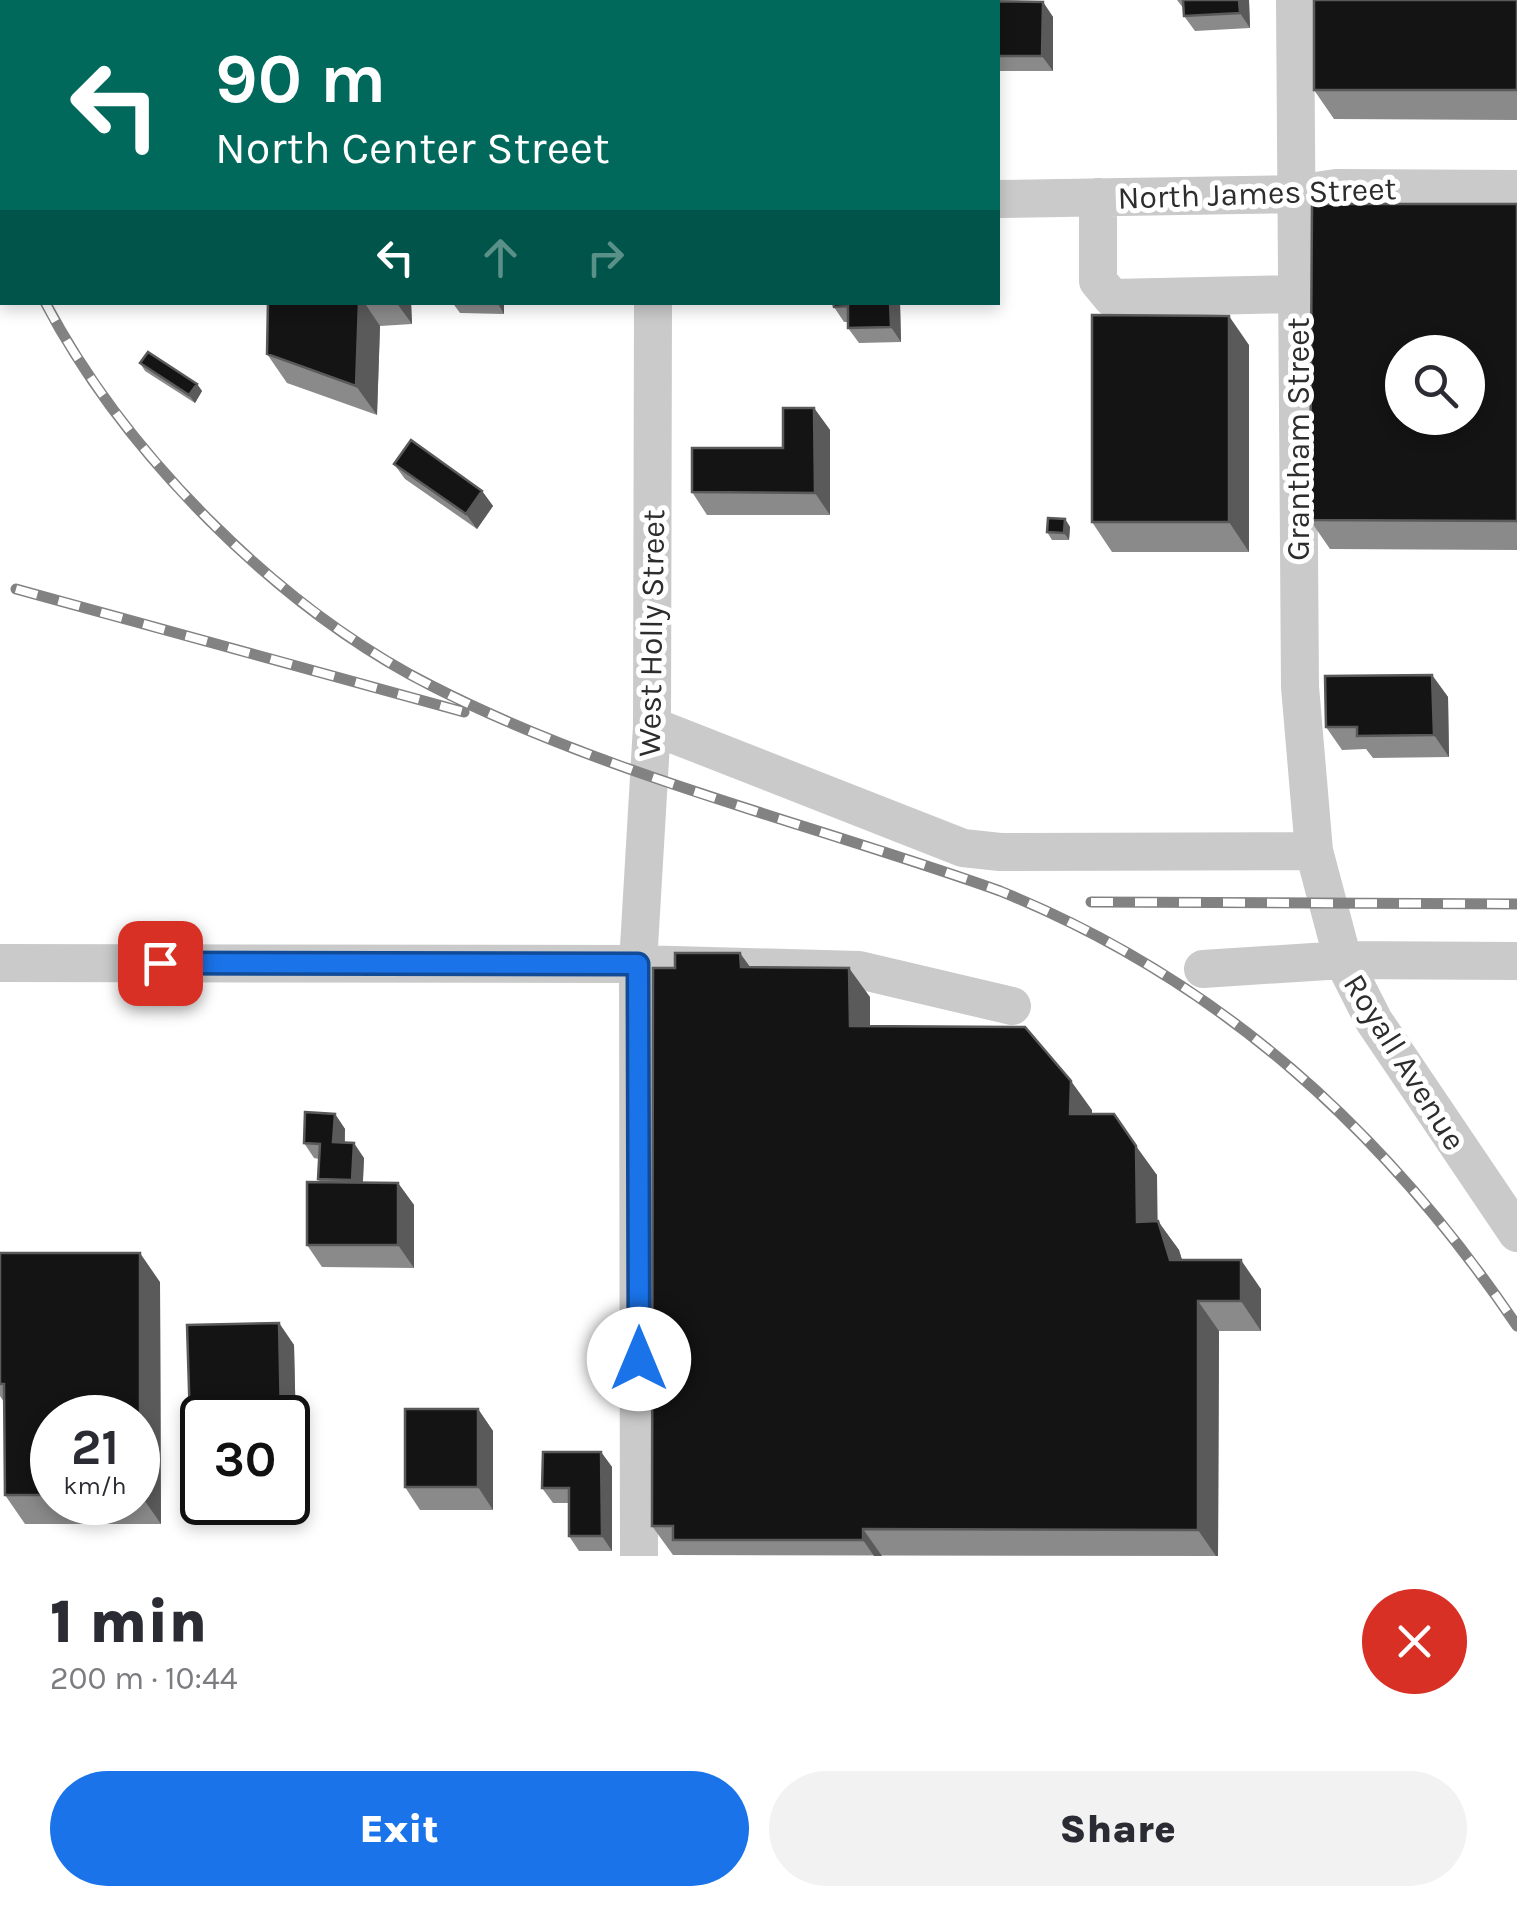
<!DOCTYPE html>
<meta charset="utf-8">
<style>
body{margin:0;font-family:Karla,sans-serif;background:#f2f2f3;color:#2b2b33;height:100vh;display:flex;flex-direction:column;font-size:38px;white-space:nowrap}
*{box-sizing:border-box;margin:0}
p{font-size:32px;color:#7c7c81}
.icon{flex:none;width:55px;height:55px;fill:none;stroke:currentColor;stroke-width:2;stroke-linecap:round;stroke-linejoin:round}
.map{position:relative;height:1556px;overflow:hidden}
.sheet{display:flex;flex-direction:column;background:#fff;flex:1}
.sheet>*{flex:none}
.guide{position:absolute;left:0px;top:0px;width:1000px;height:305px;box-shadow:0 5px 15px #0003;background:#00695c;color:#fff;overflow:hidden}
.tools{position:absolute;left:1385px;top:335px;display:grid;gap:20px}
.tools a{display:grid;place-items:center;width:100px;height:100px;border-radius:50%;background:#fff;box-shadow:0 5px 15px #0003;font-size:50px}
.speed{position:absolute;left:30px;top:1395px;display:flex;gap:20px;font-size:50px;font-weight:700;text-align:center}
.speed>*{display:grid;place-content:center;width:130px;height:130px;border-radius:50%;background:#fff;box-shadow:0 5px 15px #0003;line-height:1}
.speed small{font-size:25px;font-weight:400}
.speed .limit{border:5px solid #111;border-radius:15px;background:#fff;color:#111}
.pin{position:absolute;display:grid;place-items:center;width:85px;height:85px;color:#fff;margin:-42px;border-radius:20px;box-shadow:0 5px 15px #0006}
.me{position:absolute;width:110px;margin:-55px;rotate:0deg;stroke-linejoin:round;filter:drop-shadow(0 0 8px #0008)}
.turn{display:flex;align-items:center;gap:35px;height:210px;padding:0 50px;font-size:45px}
.turn .icon{width:130px;height:130px;stroke-width:2.5}
.turn b{display:block;font-size:70px;line-height:85px}
.lanes{display:flex;align-items:center;height:95px;padding:0 50px;background:#0003;justify-content:center;gap:50px;direction:ltr}
.lanes .off{opacity:.35}
.round{display:grid;place-items:center;flex:none;width:105px;height:105px;border-radius:52px;background:#f2f2f3}
.headline{display:flex;align-items:center;justify-content:space-between;height:170px;padding:0 50px}
h1{font-size:60px;font-weight:800;line-height:75px}
.action{display:flex;gap:20px;margin-top:auto;padding:20px 50px}
.action a{flex:1;height:115px;border-radius:60px;background:#1a73e8;color:#fff;font-size:40px;font-weight:800;line-height:115px;text-align:center}
.action a+a{background:#f2f2f3;color:#2b2b33}
.map>svg:first-child{display:block}
.lines{fill:none;stroke-linecap:round;stroke-linejoin:round}
.path{stroke:#cacaca;stroke-width:5;stroke-dasharray:5 5;stroke-linecap:butt}
.minor{stroke:#cacaca;stroke-width:38}
.rail-casing{stroke:#828282;stroke-width:11}
.rail{stroke:#fff;stroke-width:8;stroke-dasharray:22;stroke-linecap:butt}
.wall{fill:#8a8a8a;fill-rule:evenodd}
.shaded-wall{fill:#5a5a5a}
.building{fill:#141414;stroke:#5a5a5a;stroke-width:2.5;fill-rule:evenodd}
.route-casing{stroke:#114b97;stroke-width:25}
.route{stroke:#1a73e8;stroke-width:18}
.labels{text-anchor:middle;stroke-width:10;stroke-linejoin:round;paint-order:stroke}
.street-label{font-size:32px;fill:#2d2d2d;stroke:#fff}
</style>
<div class="map">
<svg width="1517" height="1556" viewBox="0 0 1517 1556">
<rect width="100%" height="100%" fill="#fff"/>
<g class="lines">
<path class="path" d="M616,2V0"/>
<path class="minor" d="M1295,0L1300,687L1314,851L1343,960L1374,1021L1517,1233
M653,2V0
M1098,197V281L1112,298L1297,294
M998,199L1296,194L1336,188L1517,189
M0,203L2,202
M652,726L963,848L1000,852L1314,851
M0,963L638,964L859,970L1012,1006
M1203,969L1343,960L1517,961
M639,1556L638,964L652,726L653,302"/>
<g class="rail-casing">
<path id="rail" d="M0,192L2,201
M45,302C125,454 278,608 432,686C608,776 813,824 1000,891C1220,980 1385,1131 1517,1326
M16,589L464,712
M1091,902L1517,904"/>
</g>
<use href="#rail" class="rail"/>
</g>
<path class="wall" d="M1177,0H1249L1250,28L1195,31L1184,16V9Z
M1517,0V120L1334,119L1314,90Z
M998,2H1043L1053,17V71H998Z
M1517,204V550L1330,549L1310,520Z
M268,302H411L412,324L380,326L377,415L287,383L267,354Z
M452,302H504V314L460,313Z
M900,302L901,342L859,343L848,328V322H844L834,307Z
M1249,345V552H1112L1092,522Z
M140,363L197,384L202,391L195,403L145,371Z
M814,408L830,430V515H707L692,492L783,448Z
M394,464L482,491L493,506L477,529L405,479Z
M1065,519L1070,527L1069,540H1052L1047,532Z
M1432,675L1448,697L1449,757L1373,758L1366,749L1342,750L1326,727Z
M750,967L870,997V1026L1092,1110V1114L1157,1175V1221L1179,1250L1182,1260L1261,1289V1331H1219L1218,1556L673,1555L652,1526L675,968Z
M335,1114L345,1129V1142L364,1158L363,1182L398,1183L414,1205V1268L322,1267L307,1245L320,1182L318,1179L319,1159L314,1158L304,1143Z
M0,1253L160,1282L161,1524H25L5,1495L4,1402L0,1396ZM52,1418H138V1502H52Z
M279,1323L294,1345L297,1474H288V1418H202V1470L191,1453L187,1325Z
M478,1409L493,1431V1510H420L405,1487Z
M601,1452L612,1467V1551H579L569,1536V1503H553L542,1488Z"/>
<path class="shaded-wall" d="M240,0H260V2H240Z
M556,0H576L577,2H556Z
M1239,0H1249L1250,28L1240,13Z
M1043,2L1053,17V71L1042,56Z
M359,302H364L380,326L377,415L356,386Z
M396,302H411L412,324Z
M497,302H504V314Z
M890,302H900L901,342L891,327Z
M1229,316L1249,345V552L1229,522Z
M197,384L202,391L195,403L189,395Z
M814,408L830,430V515L815,493Z
M482,491L493,506L477,529L466,514Z
M1065,519L1070,527L1069,540L1064,533Z
M1432,675L1448,697L1449,757L1434,735Z
M740,953L761,982L741,967Z
M849,968L870,997V1055L850,1026Z
M1071,1081L1092,1110L1091,1144L1070,1114Z
M335,1114L345,1129L344,1157L333,1142Z
M354,1143L364,1158L362,1196L352,1180Z
M1136,1146L1157,1175L1158,1251L1137,1222Z
M398,1183L414,1205V1268L398,1245Z
M1158,1221L1179,1250L1191,1289L1170,1260Z
M140,1253L160,1282L161,1524L140,1494Z
M1241,1260L1261,1289V1331L1241,1301Z
M1198,1301L1219,1331L1218,1556H1216L1198,1530Z
M279,1323L294,1345L297,1474L288,1460V1418H281Z
M478,1409L493,1431V1510L478,1487Z
M601,1452L612,1467V1551L602,1536Z
M863,1529L882,1556H874L863,1540Z"/>
<path class="building" d="M11,0H240V2H11Z
M280,0H556V2H280Z
M1183,0H1239L1240,13L1184,16Z
M1314,0H1517V90H1314Z
M979,1L1043,2L1042,56H998V2H979Z
M1312,204H1517V521L1310,520ZM1402,352H1468V418H1402Z
M268,302H359L356,386L267,354Z
M833,302H890L891,327L848,328V306L834,307Z
M1092,315L1229,316V522H1092Z
M148,352L197,384L189,395L140,363Z
M783,408H814L815,493L692,492V448H783Z
M411,440L482,491L466,514L394,464Z
M1048,518L1065,519L1064,533L1047,532Z
M1432,675L1434,735L1357,736V727H1326L1325,676Z
M675,953H740L741,967L849,968L850,1026L1025,1027L1071,1081L1070,1114H1114L1136,1146L1137,1222L1158,1221L1170,1260H1241V1301H1198V1530L863,1529V1540H673V1526H652L653,968H675Z
M305,1112L335,1114L333,1142L354,1143L352,1180L318,1179L320,1144L304,1143Z
M307,1182L398,1183V1245H307Z
M0,1253H140V1494H138V1418H52V1495H5L4,1384H0Z
M279,1323L281,1418H202V1453H191L187,1325Z
M405,1409H478V1487H405Z
M543,1452H601L602,1536H569V1488H542Z"/>
<g class="lines">
<g class="route-casing">
<path id="route" d="M160,963L638,964L639,1359"/>
</g>
<use href="#route" class="route"/>
</g>
<g class="labels">
<g class="street-label">
<text transform="translate(1257 193) rotate(-2)" y="11">North James Street</text>
<text transform="translate(1298 439) rotate(-90)" y="11">Grantham Street</text>
<text transform="translate(651 633) rotate(-89)" y="11">West Holly Street</text>
<text transform="translate(1405 1062) rotate(58)" y="11">Royall Avenue</text>
</g>
</g>
</svg>
<div class="tools">
<a><svg class="icon" aria-label="search" viewBox="0 0 24 24"><circle cx="10" cy="10" r="6"/><path d="M15 15l6 6"/></svg></a>
</div>
<div class="speed"><div>21<small>km/h</small></div><div class="limit">30</div></div>
<div class="pin" style="left:160px;top:963px;background:#d93025"><svg class="icon" aria-label="arrive" viewBox="0 0 24 24"><path d="M6 21V4h12l-3 4 3 4H6"/></svg></div>
<svg class="me" style="left:639px;top:1359px" viewBox="-20 -20 40 40"><circle r="19" fill="#fff"/><path d="M0-13L10 11 0 6-10 11z" fill="#1a73e8"/></svg>
<div class="guide">
<div class="turn"><svg class="icon" aria-label="left" viewBox="0 0 24 24"><path d="M17 20v-9H6M10 6l-5 5 5 5"/></svg><div><b>90 m</b>North Center Street</div></div>
<div class="lanes"><svg class="icon" aria-label="left" viewBox="0 0 24 24"><path d="M17 20v-9H6M10 6l-5 5 5 5"/></svg><svg class="icon off" aria-label="ahead" viewBox="0 0 24 24"><path d="M12 20V5M6 11l6-6 6 6"/></svg><svg class="icon off" aria-label="right" viewBox="0 0 24 24"><path d="M7 20v-9h11M14 6l5 5-5 5"/></svg></div>
</div>
</div>
<section class="sheet">
<div class="headline"><div><h1>1 min</h1><p>200 m · 10:44</p></div><a class="round" style="background:#d93025;color:#fff"><svg class="icon" aria-label="close" viewBox="0 0 24 24"><path d="M6 6l12 12M18 6L6 18"/></svg></a></div>
<div class="action"><a>Exit</a><a>Share</a></div>
</section>
